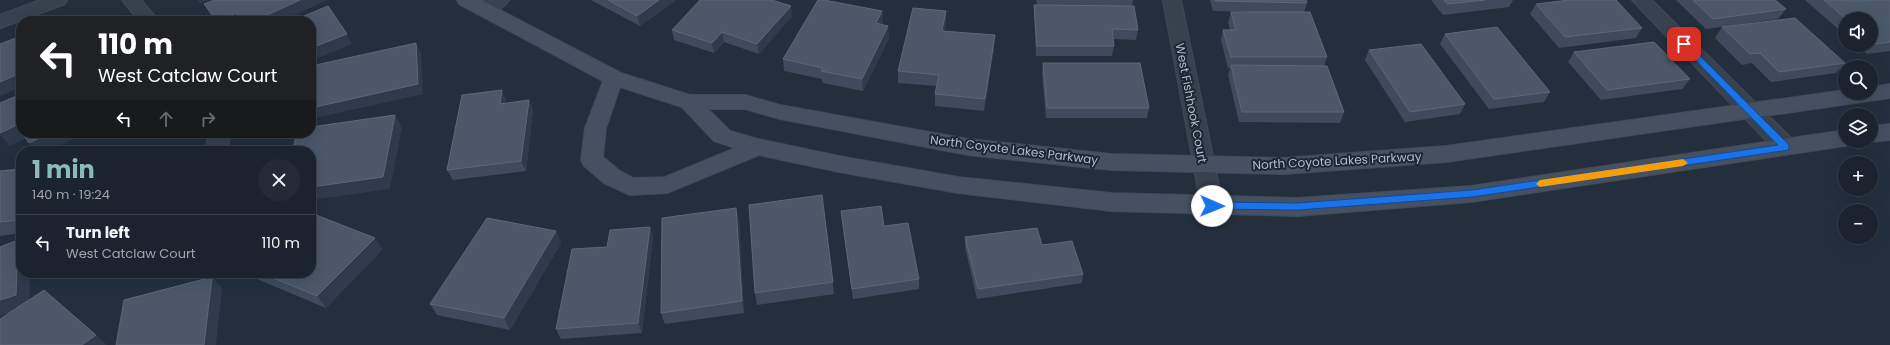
<!DOCTYPE html>
<meta charset="utf-8">
<style>
body{margin:0;font-family:Poppins,sans-serif;background:#242b36;color:#f1f3f6;height:100vh;display:flex;flex-direction:column;font-size:15px;white-space:nowrap}
*{box-sizing:border-box;margin:0}
p{font-size:13px;color:#a0a4aa}
.icon{flex:none;width:22px;height:22px;fill:none;stroke:currentColor;stroke-width:2;stroke-linecap:round;stroke-linejoin:round}
.map{position:relative;flex:1;overflow:hidden}
.details{position:absolute;left:16px;top:146px;width:300px;height:132px;display:flex;flex-direction:column;background:#1b232e;border-radius:16px;box-shadow:0 4px 16px #0002,0 0 0 1px #39404a}
.details>*{flex:none}
.banner{position:absolute;left:16px;top:16px;width:300px;height:122px;border-radius:16px;box-shadow:0 4px 16px #0002,0 0 0 1px #39404a;background:#202124;color:#fff;overflow:hidden}
.fabs{position:absolute;left:1838px;top:12px;display:grid;gap:8px}
.fabs a{display:grid;place-items:center;width:40px;height:40px;border-radius:50%;background:#1b232e;box-shadow:0 4px 16px #0002,0 0 0 1px #39404a;font-size:20px}
.pin{position:absolute;display:grid;place-items:center;width:34px;height:34px;color:#fff;margin:-17px;border-radius:8px;box-shadow:0 2px 6px #0006}
.me{position:absolute;width:44px;margin:-22px;rotate:91deg;stroke-linejoin:round;filter:drop-shadow(0 0 3px #0008)}
.turn{display:flex;align-items:center;gap:14px;height:84px;padding:0 16px;font-size:18px}
.turn .icon{width:52px;height:52px;stroke-width:2.5}
.turn b{display:block;font-size:28px;line-height:34px}
.lanes{display:flex;align-items:center;height:38px;padding:0 16px;background:#0003;justify-content:center;gap:20px;direction:ltr}
.lanes .off{opacity:.35}
.round{display:grid;place-items:center;flex:none;width:42px;height:42px;border-radius:21px;background:#242b36}
.summary{display:flex;align-items:center;justify-content:space-between;height:68px;padding:0 16px}
h1{font-size:24px;font-weight:700;line-height:30px;color:#8bbbb9}
ul{padding:0;list-style:none}
li{display:flex;align-items:center;gap:12px;height:56px;padding:0 16px;border-top:1px solid #39404a}
li div{flex:1}
li b{display:block;font-size:15px}
li em{font-style:normal}
.map>svg:first-child{display:block}
.lines{fill:none;stroke-linecap:round;stroke-linejoin:round}
.street-casing{stroke:#414a57;stroke-width:2}
.secondary-casing{stroke:#414a57;stroke-width:2}
.street{fill:#38414e;fill-rule:evenodd}
.secondary{fill:#465061;fill-rule:evenodd}
.wall{fill:#3f4b5c}
.shaded-wall{fill:#2f3b4b}
.building{fill:#4b5868;stroke:#5c6777}
.route{fill:#1a73e8;stroke:#114b97}
.slow{fill:#f59e0b}
.labels{text-anchor:middle;stroke-width:4;stroke-linejoin:round;paint-order:stroke}
.street-label{font-size:12px;fill:#b4bcc9;stroke:#1d2633}
</style>
<div class="map">
<svg width="1890" height="345" viewBox="0 0 1890 345">
<rect width="100%" height="100%" fill="#242f3e"/>
<g class="lines">
<g class="street-casing">
<path id="street" d="M40,0H67L65,4L0,28V15Z
M122,0H141L159,21H139Z
M486,0H509C503,10 488,17 476,14L474,10L476,6Z
M1163,0H1181L1223,206L1220,212L1212,215L1204,212L1201,206Z
M1632,0H1652L1794,141L1797,147L1794,153L1786,155L1778,153Z
M209,133H231L227,151H205Z"/>
</g>
<g class="secondary-casing">
<path id="secondary" d="M457,0H481L621,73L690,95H745L780,105L968,139L1111,154L1284,158L1446,146L1845,90V93H1871V87L1890,84V98L1446,162L1284,174L1111,170L968,155L780,119L745,109H708L730,131L758,139L839,156L958,177L1111,193L1298,198L1471,186L1845,130V141H1854L1853,143L1845,146L1471,202L1298,216L1111,211L958,193L839,172L759,155L667,193L630,195L604,183L584,166L581,160L585,128L603,81L459,4ZM620,87L682,107L714,141L735,148L665,177L633,178L620,171L603,157L606,128Z
M1890,124V140L1871,142L1869,141H1871V126Z"/>
</g>
<use href="#street" class="street"/>
<use href="#secondary" class="secondary"/>
</g>
<path class="wall" d="M591,0H676L640,26Z
M1036,0H1133L1132,6L1138,30L1136,40L1113,39L1114,46L1112,56H1036L1034,16V5H1037Z
M1210,0H1306L1307,3L1304,12L1327,57L1324,66L1344,112L1340,123L1239,122L1228,75L1230,68H1228L1221,40L1223,30H1230L1228,22L1231,12H1256L1213,11Z
M1431,0H1513L1509,7L1443,15Z
M1676,0H1775L1786,9L1778,19L1706,29Z
M1805,0H1890V51L1867,54L1856,45H1871V19H1845V35Z
M204,4L282,21H216L211,15Z
M1536,4L1642,28L1636,38L1559,48L1530,14Z
M882,11L883,23L882,25L889,38L863,91L823,83L822,79L784,71L783,59Z
M946,11V23L944,31L994,48L984,111L935,106V94L936,86L898,83V71Z
M792,16L759,54L724,42L714,53L674,40L672,30Z
M1722,27L1845,63L1836,73L1771,82L1752,63L1742,65L1715,38Z
M1445,34L1550,92L1544,102L1489,109L1440,44Z
M1369,50L1465,104L1460,114L1405,122L1365,60Z
M1574,52L1690,79L1682,89L1601,100L1568,62Z
M1043,63L1149,108L1147,118H1046L1042,74Z
M506,100V103L529,100L533,110L526,171L453,180L447,170Z
M21,169V233L0,236V171Z
M822,195L834,294L757,305L755,293Z
M736,208L739,220L744,313L665,324L661,313Z
M842,221L884,226L919,279V289L853,299Z
M650,227L653,237L642,333L561,339L556,329L607,247Z
M556,231L561,243L510,330L437,315L430,304Z
M965,237L1042,245L1083,274L1082,283L977,299L965,247Z
M383,249L326,308L243,273H311Z"/>
<path class="shaded-wall" d="M198,0H209L200,3Z
M300,0H327L282,21H254Z
M659,0H676L640,26L637,16Z
M791,6L792,16L759,54L757,44Z
M882,11L883,23L876,36V23Z
M946,11V23L942,43V31Z
M236,13L241,21H218Z
M888,26L889,38L863,91L862,79Z
M722,32L724,42L714,53L712,43Z
M347,34L352,44L311,61V48Z
M995,35L994,48L984,111L985,99Z
M416,43L421,53L423,94L311,119V108Z
M21,73V87L0,96V82Z
M502,90L506,100L504,114L500,104Z
M529,100L533,110L526,171L521,161Z
M395,115L402,127L390,189L311,200V187Z
M17,125L21,129V133H25L29,137L10,146L0,135V133Z
M50,133H86L49,151H36L29,143Z
M736,208L739,220L744,313L742,301Z
M650,227L653,237L642,333L638,323Z
M556,231L561,243L510,330L504,318Z
M375,238L383,249L326,308L317,296Z
M18,240L21,243V273H30L29,306L0,316V300Z
M212,277L222,288L216,345H204Z
M96,335L107,345H82Z"/>
<path class="building" d="M214,0H300L254,21H244L236,13L218,21L204,4Z
M608,0H659L637,16Z
M700,0H772L791,6L757,44L722,32L712,43L672,30Z
M818,0H824L882,11L876,23L888,26L862,79L821,71L823,68L783,59Z
M1215,0H1306L1307,3L1215,1Z
M1444,0H1485L1447,4Z
M1569,0H1616L1642,28L1565,37L1536,4Z
M1693,0H1775L1786,9L1713,19Z
M1824,0H1890V42L1876,44L1871,40V19H1846Z
M1034,5L1134,6L1138,30L1112,29L1114,46H1037Z
M328,6L347,34L311,48V21H292Z
M913,8L946,11L942,31L995,35L985,99L935,94L939,75L898,71Z
M1231,12H1310L1327,57H1231L1223,30H1236Z
M1795,18L1845,63L1779,72L1760,53L1750,54L1722,27Z
M1497,27L1550,92L1494,99L1445,34Z
M21,36V73L0,82V44Z
M1654,42L1690,79L1607,90L1574,52Z
M416,43L418,84L311,108V66Z
M1421,44L1465,104L1410,112L1369,50Z
M1043,63H1140L1149,108H1047Z
M1231,65L1327,66L1344,112H1242Z
M502,90L500,104L529,100L521,161L447,170L462,95Z
M21,94V131L17,125L0,133V103Z
M395,115L383,177L311,187V151H292L297,133H311V127Z
M22,133H50L29,143Z
M21,169V220L0,222V171Z
M822,195L833,282L755,293L749,205Z
M881,206L884,226L908,223L919,279L852,289L841,211Z
M736,208L742,301L661,313L662,218Z
M311,213L375,238L317,296L261,273H311Z
M487,218L556,231L504,318L430,304Z
M650,227L638,323L556,329L572,249L607,247L610,230Z
M1037,228L1042,245L1072,241L1083,274L978,289L965,237Z
M18,240L16,295L0,300V247Z
M212,277L204,345H116L124,300Z
M44,290L96,335L82,345H0V319Z"/>
<path class="route" d="M1684,42L1687,43L1789,145V150L1472,197L1298,210L1212,209L1208,206L1212,202L1298,203L1472,190L1778,145L1682,46V43Z"/>
<path class="slow" d="M1683,159L1688,163L1683,166L1540,187L1536,184L1540,180Z"/>
<g class="labels">
<g class="street-label">
<text transform="translate(1191 103) rotate(79)" y="4">West Fishhook Court</text>
<text transform="translate(1014 150) rotate(7)" y="4">North Coyote Lakes Parkway</text>
<text transform="translate(1337 161) rotate(-3)" y="4">North Coyote Lakes Parkway</text>
</g>
</g>
</svg>
<div class="fabs">
<a><svg class="icon" aria-label="sound" viewBox="0 0 24 24"><path d="M4 9h4l5-4v14l-5-4H4zM17 9q2 3 0 6"/></svg></a>
<a><svg class="icon" aria-label="search" viewBox="0 0 24 24"><circle cx="10" cy="10" r="6"/><path d="M15 15l6 6"/></svg></a>
<a><svg class="icon" aria-label="layers" viewBox="0 0 24 24"><path d="M12 4l9 5-9 5-9-5zM3 14l9 5 9-5"/></svg></a>
<a>+</a>
<a>−</a>
</div>
<div class="pin" style="left:1684px;top:44px;background:#d93025"><svg class="icon" aria-label="arrive" viewBox="0 0 24 24"><path d="M6 21V4h12l-3 4 3 4H6"/></svg></div>
<svg class="me" style="left:1212px;top:206px" viewBox="-20 -20 40 40"><circle r="19" fill="#fff"/><path d="M0-13L10 11 0 6-10 11z" fill="#1a73e8"/></svg>
<div class="banner">
<div class="turn"><svg class="icon" aria-label="left" viewBox="0 0 24 24"><path d="M17 20v-9H6M10 6l-5 5 5 5"/></svg><div><b>110 m</b>West Catclaw Court</div></div>
<div class="lanes"><svg class="icon" aria-label="left" viewBox="0 0 24 24"><path d="M17 20v-9H6M10 6l-5 5 5 5"/></svg><svg class="icon off" aria-label="ahead" viewBox="0 0 24 24"><path d="M12 20V5M6 11l6-6 6 6"/></svg><svg class="icon off" aria-label="right" viewBox="0 0 24 24"><path d="M7 20v-9h11M14 6l5 5-5 5"/></svg></div>
</div>
<section class="details">
<div class="summary"><div><h1>1 min</h1><p>140 m · 19:24</p></div><a class="round"><svg class="icon" aria-label="close" viewBox="0 0 24 24"><path d="M6 6l12 12M18 6L6 18"/></svg></a></div>
<ul>
<li><svg class="icon" aria-label="left" viewBox="0 0 24 24"><path d="M17 20v-9H6M10 6l-5 5 5 5"/></svg><div><b>Turn left</b><p>West Catclaw Court</p></div><em>110 m</em></li>
</ul>
</section>
</div>
